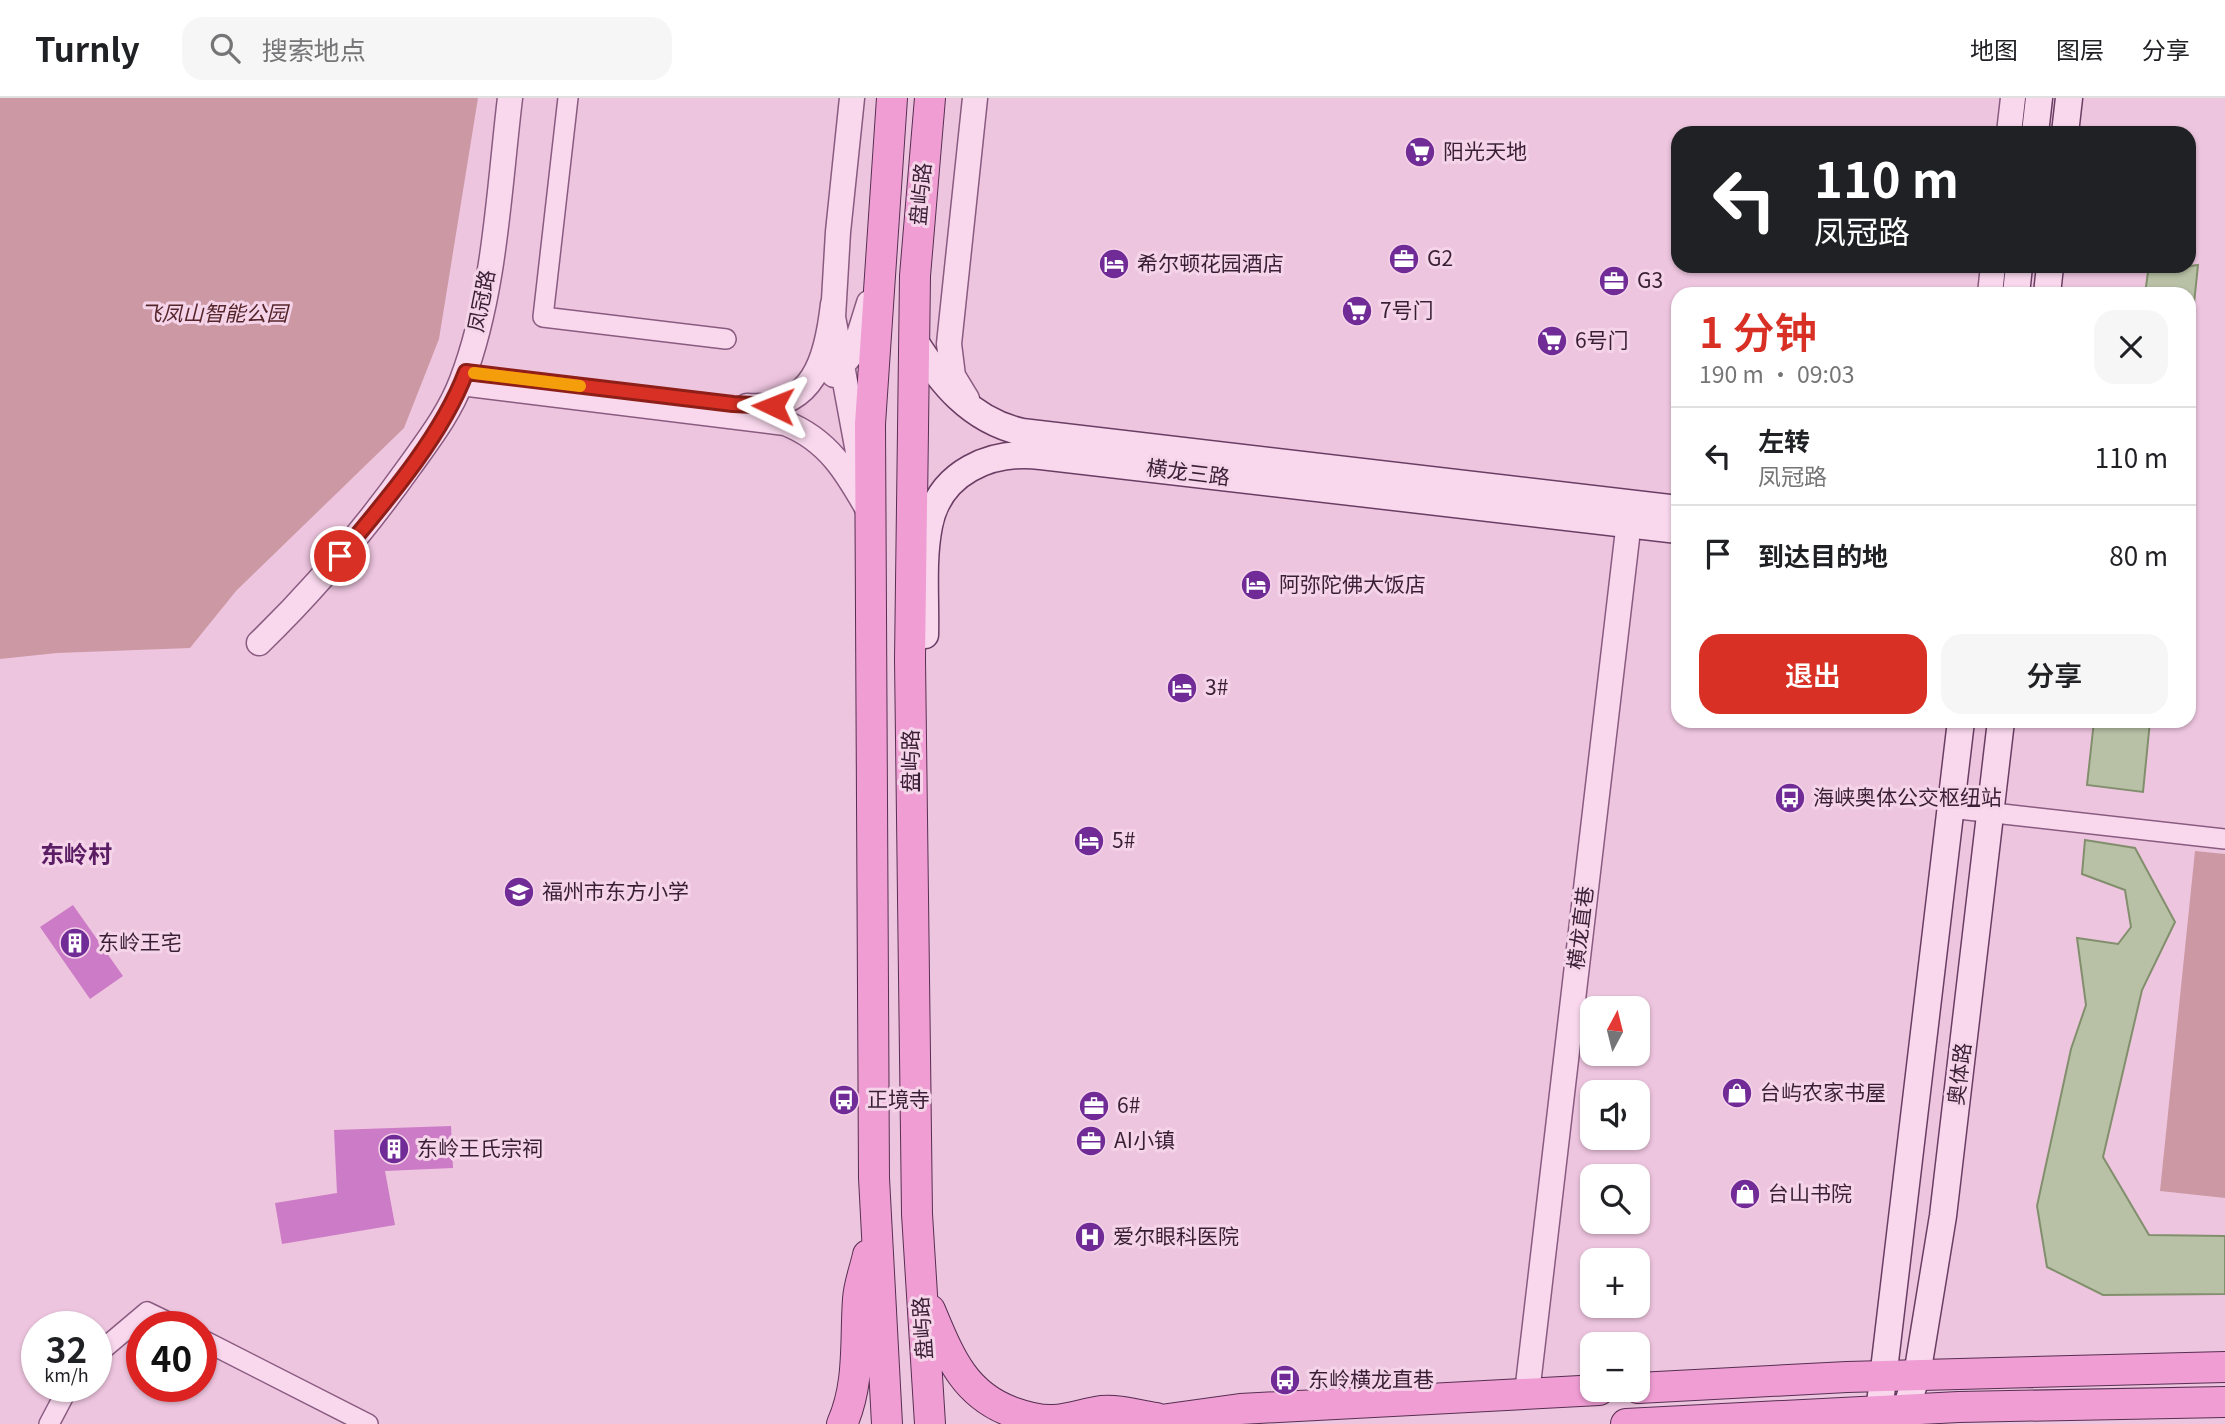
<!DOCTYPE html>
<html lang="zh">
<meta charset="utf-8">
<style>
body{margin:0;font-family:Georgia,"Noto Sans SC",serif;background:#f6f6f6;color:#202124;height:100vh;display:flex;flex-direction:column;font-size:26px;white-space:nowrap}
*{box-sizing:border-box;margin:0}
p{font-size:23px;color:#757577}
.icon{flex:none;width:38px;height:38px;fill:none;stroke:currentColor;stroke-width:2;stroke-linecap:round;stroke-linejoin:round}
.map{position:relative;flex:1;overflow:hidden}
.sheet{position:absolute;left:1671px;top:189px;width:525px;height:441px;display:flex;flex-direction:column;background:#fff;border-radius:21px;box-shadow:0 2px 5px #0004}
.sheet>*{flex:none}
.banner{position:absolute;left:1671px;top:28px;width:525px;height:147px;border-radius:21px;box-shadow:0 2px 5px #0004;background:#202124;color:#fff;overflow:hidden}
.needle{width:46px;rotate:7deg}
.tools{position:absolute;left:1580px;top:898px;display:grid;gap:14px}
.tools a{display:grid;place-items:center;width:70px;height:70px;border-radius:14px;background:#fff;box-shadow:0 2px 5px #0004;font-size:35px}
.speed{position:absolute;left:21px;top:1213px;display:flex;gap:14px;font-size:35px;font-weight:700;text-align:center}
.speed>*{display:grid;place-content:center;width:91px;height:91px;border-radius:50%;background:#fff;box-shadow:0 2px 5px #0004;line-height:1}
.speed small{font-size:18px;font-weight:400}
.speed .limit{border:10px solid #d22;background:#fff;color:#111}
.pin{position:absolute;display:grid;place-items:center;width:60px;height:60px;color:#fff;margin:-30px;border:4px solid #fff;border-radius:50%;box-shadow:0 2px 7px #0007}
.me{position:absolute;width:77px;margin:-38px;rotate:272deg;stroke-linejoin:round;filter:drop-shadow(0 0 5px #0008)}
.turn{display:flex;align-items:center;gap:24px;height:147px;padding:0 28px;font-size:32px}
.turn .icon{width:91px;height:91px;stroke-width:2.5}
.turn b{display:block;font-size:49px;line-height:60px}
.round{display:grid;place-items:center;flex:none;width:74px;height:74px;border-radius:21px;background:#f6f6f6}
.summary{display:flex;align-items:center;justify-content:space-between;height:119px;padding:0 28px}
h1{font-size:42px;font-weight:600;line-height:52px;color:#d93025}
.button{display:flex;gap:14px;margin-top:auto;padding:14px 28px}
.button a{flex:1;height:80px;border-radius:21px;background:#d93025;color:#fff;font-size:28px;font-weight:600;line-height:80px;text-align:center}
.button a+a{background:#f6f6f6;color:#202124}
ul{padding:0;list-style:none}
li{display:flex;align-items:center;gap:21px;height:98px;padding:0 28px;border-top:2px solid #e0e0e0}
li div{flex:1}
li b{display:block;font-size:26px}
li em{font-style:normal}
header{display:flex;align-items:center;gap:42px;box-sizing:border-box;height:98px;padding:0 35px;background:#fff;border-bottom:2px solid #e0e0e0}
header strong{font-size:33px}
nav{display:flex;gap:38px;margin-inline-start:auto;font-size:24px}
.search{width:490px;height:63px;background:#f6f6f6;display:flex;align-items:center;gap:18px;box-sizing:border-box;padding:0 24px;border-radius:21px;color:#757577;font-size:26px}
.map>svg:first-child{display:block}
.green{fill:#cc98a4}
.water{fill:#b8c1a6;stroke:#828f6d;stroke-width:2}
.building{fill:#cc7bc6}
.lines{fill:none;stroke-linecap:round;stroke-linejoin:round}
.minor-casing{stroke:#895b80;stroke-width:22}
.tertiary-casing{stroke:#895b80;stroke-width:27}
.secondary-casing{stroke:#6a3e64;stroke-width:29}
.primary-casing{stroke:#562f52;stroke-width:32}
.minor{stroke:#f9d8ed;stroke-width:19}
.tertiary{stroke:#f9d8ed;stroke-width:24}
.secondary{stroke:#f9d8ed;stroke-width:26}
.primary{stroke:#f09dd4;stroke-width:30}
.route-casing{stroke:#8d1f18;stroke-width:18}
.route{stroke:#d93025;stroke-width:12}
.slow{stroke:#f59e0b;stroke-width:12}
.labels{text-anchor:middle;stroke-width:6;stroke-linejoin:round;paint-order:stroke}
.poi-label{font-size:21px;fill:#391f35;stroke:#f5d4e9;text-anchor:start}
.street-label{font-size:21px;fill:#391f35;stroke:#f5d4e9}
.park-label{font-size:21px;font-style:italic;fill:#55252a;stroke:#f5d4e9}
.quarter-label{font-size:24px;font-weight:bold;fill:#5b1e65;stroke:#f5d4e9}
</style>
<header>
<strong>Turnly</strong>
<div class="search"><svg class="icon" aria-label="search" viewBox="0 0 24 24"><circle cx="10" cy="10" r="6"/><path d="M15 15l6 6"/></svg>搜索地点</div>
<nav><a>地图</a><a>图层</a><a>分享</a></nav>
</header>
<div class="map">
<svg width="2225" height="1326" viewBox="0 0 2225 1326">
<rect width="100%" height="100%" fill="#eec5df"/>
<path class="green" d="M0,0H478L439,241L404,330L236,493L190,550L57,555L0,561Z
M2195,753L2225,756V1100L2160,1093Z"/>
<path class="water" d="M2198,167L2189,254V196H2145L2148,174Z
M2094,623H2150L2143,694L2087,687Z
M2085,742L2135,750L2175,824L2142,892L2103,1059L2149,1137L2225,1138V1196L2103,1197L2047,1169L2037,1108L2071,951L2086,907L2077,840L2118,846L2131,829L2125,792L2082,776Z"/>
<path class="building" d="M73,807L123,878L90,901L40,829Z
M451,1028L453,1070L385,1073L395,1127L282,1146L275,1105L337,1095L334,1032Z"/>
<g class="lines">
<g class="minor-casing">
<path id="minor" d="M568,0L543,219L726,241
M1950,710L2225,741
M201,1241L368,1326
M96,1257L147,1214L176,1228
M49,1326L69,1288"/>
</g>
<g class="tertiary-casing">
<path id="tertiary" d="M852,0L838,134L833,219L861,370
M2009,35L2013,0
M1990,196L1993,168
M834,277L854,253L869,205
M461,285L785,325C829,342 848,376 870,415
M967,301L953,278L949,246L975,0
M747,308C814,313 827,260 833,206
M259,545C315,491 365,431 410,368C430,340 450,314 462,282C495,196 499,91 510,0
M1527,1295L1631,406"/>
</g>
<g class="secondary-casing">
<path id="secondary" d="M2035,35L2039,0
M2065,35L2069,0
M2016,196L2019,168
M2047,196L2050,168
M914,242C941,285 970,322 1022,334L1678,411
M925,537C926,502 922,463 929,428C939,374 991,352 1041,358L1678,432
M1880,1326L1879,1314L1961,623
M1901,1326L1917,1277L1943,1118L2001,623"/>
</g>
<g class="primary-casing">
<path id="primary" d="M930,1212C949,1257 963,1296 1012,1314C1026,1319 1039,1323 1054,1322C1070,1321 1086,1315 1102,1313C1119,1311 1140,1318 1156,1320
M1638,1290L1847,1279L2225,1269
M842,1326C860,1286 855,1243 858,1201C859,1186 865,1171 868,1157
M887,1326L874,1080L870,326L892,0
M930,1326L917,1116L910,561L915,178L930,0
M1132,1326L1240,1311L1599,1292
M1626,1326L1959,1309L2225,1304"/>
</g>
<use href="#minor" class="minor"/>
<use href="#tertiary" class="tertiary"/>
<use href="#secondary" class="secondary"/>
<use href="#primary" class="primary"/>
</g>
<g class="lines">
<g class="route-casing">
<path id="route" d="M340,458C385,404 441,340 466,274L733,306L773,308"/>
</g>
<use href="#route" class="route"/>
<path class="slow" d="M474,275L580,288"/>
</g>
<defs>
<g id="supermarket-disc" transform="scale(1.575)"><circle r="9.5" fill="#712b97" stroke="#f5d4e9"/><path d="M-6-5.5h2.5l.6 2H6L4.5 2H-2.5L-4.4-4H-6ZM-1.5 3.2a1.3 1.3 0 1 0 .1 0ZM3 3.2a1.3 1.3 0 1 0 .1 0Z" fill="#fff"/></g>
<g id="office-disc" transform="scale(1.575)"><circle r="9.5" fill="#712b97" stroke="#f5d4e9"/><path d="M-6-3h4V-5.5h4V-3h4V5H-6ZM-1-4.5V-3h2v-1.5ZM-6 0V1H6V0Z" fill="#fff"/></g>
<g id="hotel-disc" transform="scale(1.575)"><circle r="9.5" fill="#712b97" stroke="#f5d4e9"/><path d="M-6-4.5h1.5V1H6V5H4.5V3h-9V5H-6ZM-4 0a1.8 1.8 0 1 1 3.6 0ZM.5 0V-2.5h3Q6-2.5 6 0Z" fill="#fff"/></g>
<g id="bus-disc" transform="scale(1.575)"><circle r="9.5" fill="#712b97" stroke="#f5d4e9"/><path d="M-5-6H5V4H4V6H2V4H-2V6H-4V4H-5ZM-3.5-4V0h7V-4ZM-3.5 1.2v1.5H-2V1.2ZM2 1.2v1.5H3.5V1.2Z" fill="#fff"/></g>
<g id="school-disc" transform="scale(1.575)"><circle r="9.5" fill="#712b97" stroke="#f5d4e9"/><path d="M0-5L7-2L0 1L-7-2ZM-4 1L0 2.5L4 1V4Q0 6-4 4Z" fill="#fff"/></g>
<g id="building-disc" transform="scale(1.575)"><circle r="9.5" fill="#712b97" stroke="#f5d4e9"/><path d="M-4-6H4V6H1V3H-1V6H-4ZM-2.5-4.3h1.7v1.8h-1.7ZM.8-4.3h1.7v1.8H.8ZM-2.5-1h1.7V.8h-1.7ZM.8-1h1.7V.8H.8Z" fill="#fff"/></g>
<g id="shop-disc" transform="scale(1.575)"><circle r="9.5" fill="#712b97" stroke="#f5d4e9"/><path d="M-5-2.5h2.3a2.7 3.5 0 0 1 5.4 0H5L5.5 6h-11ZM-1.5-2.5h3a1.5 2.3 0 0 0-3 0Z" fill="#fff"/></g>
<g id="hospital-disc" transform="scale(1.575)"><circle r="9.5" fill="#712b97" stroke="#f5d4e9"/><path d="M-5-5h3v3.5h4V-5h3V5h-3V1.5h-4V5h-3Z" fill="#fff"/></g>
</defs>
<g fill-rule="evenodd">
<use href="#supermarket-disc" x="1420" y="54"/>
<use href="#office-disc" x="1404" y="161"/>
<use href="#hotel-disc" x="1114" y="166"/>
<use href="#office-disc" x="1614" y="183"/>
<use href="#supermarket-disc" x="1357" y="213"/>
<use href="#supermarket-disc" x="1552" y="243"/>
<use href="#hotel-disc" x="1256" y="487"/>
<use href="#hotel-disc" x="1182" y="590"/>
<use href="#bus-disc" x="1790" y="700"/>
<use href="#hotel-disc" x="1089" y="743"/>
<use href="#school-disc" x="519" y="794"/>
<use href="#building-disc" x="75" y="845"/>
<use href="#shop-disc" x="1737" y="995"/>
<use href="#bus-disc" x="844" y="1002"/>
<use href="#office-disc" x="1094" y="1008"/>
<use href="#office-disc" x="1091" y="1043"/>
<use href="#building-disc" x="394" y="1051"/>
<use href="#shop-disc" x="1745" y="1096"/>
<use href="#hospital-disc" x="1090" y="1139"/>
<use href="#bus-disc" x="1285" y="1282"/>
</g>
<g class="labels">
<g class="poi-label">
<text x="1443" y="61">阳光天地</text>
<text x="1427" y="168">G2</text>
<text x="1137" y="173">希尔顿花园酒店</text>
<text x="1637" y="190">G3</text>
<text x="1380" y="220">7号门</text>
<text x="1575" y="250">6号门</text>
<text x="1279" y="494">阿弥陀佛大饭店</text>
<text x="1205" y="597">3#</text>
<text x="1813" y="707">海峡奥体公交枢纽站</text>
<text x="1112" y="750">5#</text>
<text x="542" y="801">福州市东方小学</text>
<text x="98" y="852">东岭王宅</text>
<text x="1760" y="1002">台屿农家书屋</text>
<text x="867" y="1009">正境寺</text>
<text x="1117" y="1015">6#</text>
<text x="1114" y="1050">AI小镇</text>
<text x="417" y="1058">东岭王氏宗祠</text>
<text x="1768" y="1103">台山书院</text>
<text x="1113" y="1146">爱尔眼科医院</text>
<text x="1308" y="1289">东岭横龙直巷</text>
</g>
<g class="street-label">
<text transform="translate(921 96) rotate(-85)" y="7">盘屿路</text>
<text transform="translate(482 203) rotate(-79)" y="7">凤冠路</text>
<text transform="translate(1188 375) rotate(7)" y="7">横龙三路</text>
<text transform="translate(911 663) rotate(-90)" y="7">盘屿路</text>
<text transform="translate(1581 830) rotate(-83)" y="7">横龙直巷</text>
<text transform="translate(1960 976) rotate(-83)" y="7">奥体路</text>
<text transform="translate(923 1230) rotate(-94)" y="7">盘屿路</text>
</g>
<g class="park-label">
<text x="214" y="223">飞凤山智能公园</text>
</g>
<g class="quarter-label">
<text x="76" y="765">东岭村</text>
</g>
</g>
</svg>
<div class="tools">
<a><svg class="needle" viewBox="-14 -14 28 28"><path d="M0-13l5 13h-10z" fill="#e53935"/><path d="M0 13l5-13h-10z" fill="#757577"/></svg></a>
<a><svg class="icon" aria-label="sound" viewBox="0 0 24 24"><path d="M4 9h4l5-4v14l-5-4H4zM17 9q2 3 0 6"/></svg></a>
<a><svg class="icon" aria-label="search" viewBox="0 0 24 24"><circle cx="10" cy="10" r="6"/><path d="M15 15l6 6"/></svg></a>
<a>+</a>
<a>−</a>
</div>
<div class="speed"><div>32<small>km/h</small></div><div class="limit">40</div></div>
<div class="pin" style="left:340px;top:458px;background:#d93025"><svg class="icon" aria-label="arrive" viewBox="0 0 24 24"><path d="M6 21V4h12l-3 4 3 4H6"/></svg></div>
<svg class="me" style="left:773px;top:308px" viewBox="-20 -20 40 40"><path d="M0-17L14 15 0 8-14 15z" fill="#d93025" stroke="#fff" stroke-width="4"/></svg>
<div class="banner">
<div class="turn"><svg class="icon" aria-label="left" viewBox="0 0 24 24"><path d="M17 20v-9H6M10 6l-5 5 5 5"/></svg><div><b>110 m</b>凤冠路</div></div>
</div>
<section class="sheet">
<div class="summary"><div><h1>1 分钟</h1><p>190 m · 09:03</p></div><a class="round"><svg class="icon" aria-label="close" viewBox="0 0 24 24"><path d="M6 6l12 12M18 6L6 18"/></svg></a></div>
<ul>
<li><svg class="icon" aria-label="left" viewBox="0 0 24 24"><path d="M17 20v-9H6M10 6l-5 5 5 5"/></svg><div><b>左转</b><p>凤冠路</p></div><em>110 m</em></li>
<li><svg class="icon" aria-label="arrive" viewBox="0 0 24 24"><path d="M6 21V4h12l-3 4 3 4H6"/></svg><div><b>到达目的地</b></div><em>80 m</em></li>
</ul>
<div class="button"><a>退出</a><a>分享</a></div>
</section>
</div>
